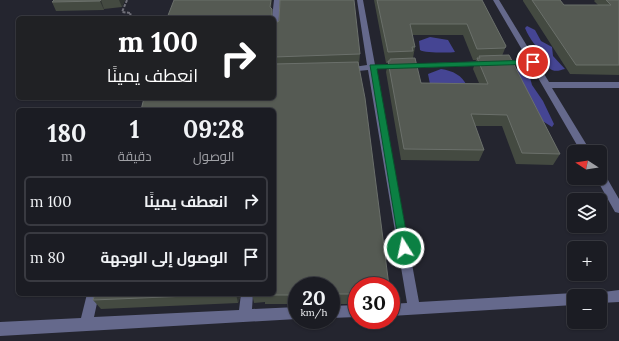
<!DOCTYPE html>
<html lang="ar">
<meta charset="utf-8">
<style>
body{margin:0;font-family:Lora,Cairo,serif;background:#24252b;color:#f1f3f6;direction:rtl;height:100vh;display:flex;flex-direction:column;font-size:15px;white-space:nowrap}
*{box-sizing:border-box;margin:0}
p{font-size:13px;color:#a0a1a6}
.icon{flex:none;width:22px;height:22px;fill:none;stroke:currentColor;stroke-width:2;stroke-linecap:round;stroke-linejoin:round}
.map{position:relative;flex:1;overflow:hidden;direction:ltr}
.details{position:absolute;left:16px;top:108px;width:260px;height:188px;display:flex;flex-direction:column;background:#1b1c23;border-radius:6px;box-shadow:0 1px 3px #0004,0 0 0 1px #393a41;direction:rtl}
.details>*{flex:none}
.top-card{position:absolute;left:16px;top:16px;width:260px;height:84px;border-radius:6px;box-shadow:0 1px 3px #0004,0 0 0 1px #393a41;direction:rtl;background:#202124;color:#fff;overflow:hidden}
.needle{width:26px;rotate:282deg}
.tools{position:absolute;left:567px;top:145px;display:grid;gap:8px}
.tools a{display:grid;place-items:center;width:40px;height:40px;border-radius:6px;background:#1b1c23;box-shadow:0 1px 3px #0004,0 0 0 1px #393a41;font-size:20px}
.speed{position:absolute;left:288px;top:277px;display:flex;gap:8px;font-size:20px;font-weight:700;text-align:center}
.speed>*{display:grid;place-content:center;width:52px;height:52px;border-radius:50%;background:#1b1c23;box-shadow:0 1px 3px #0004,0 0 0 1px #393a41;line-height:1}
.speed small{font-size:10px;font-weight:400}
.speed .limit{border:6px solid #d22;background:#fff;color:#111}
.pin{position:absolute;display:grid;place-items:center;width:34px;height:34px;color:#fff;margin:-17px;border:2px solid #fff;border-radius:50%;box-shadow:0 1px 4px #0007}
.me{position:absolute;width:44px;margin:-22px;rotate:350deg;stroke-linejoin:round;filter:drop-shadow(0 0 3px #0008)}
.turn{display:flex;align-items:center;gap:14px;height:84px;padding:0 12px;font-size:18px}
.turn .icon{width:52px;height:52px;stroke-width:2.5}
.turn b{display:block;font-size:28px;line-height:34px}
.eta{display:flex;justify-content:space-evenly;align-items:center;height:68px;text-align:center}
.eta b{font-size:24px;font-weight:800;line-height:28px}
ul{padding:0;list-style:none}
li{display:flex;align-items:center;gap:12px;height:50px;margin:0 8px 6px;padding:0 4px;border:2px solid #393a41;border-radius:6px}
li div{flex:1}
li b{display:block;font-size:15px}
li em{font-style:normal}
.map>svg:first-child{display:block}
.forest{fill:#454593}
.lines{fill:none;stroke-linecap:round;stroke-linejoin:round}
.path{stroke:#707079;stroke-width:2;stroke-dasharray:3 1.5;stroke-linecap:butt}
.minor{fill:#65698c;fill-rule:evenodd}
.wall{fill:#444a41;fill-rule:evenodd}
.shaded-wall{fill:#303432}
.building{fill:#555a53;stroke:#6b706b}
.route{fill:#0b8043;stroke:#07532c}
</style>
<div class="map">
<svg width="619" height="341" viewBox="0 0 619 341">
<rect width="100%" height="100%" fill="#24252f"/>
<path class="forest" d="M527,26L535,30L541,41L552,47L553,56L565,69C560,70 557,72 552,70C546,67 547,62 544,57C538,47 530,41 525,28Z
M430,37L448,40L455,52C450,53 424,53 420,50L419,41Z
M441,69C453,71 462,75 467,86L430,84L428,74Z
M518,69L525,71L529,74L532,85L543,101L554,124L552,127L541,120L538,111L511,71Z"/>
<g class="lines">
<path class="path" d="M127,0L122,12L131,13L129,18"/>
<path class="minor" d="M274,0H280L278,32L274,34V18H272Z
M357,0H363L375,65L528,60L493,0H499L549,82H619V88H552L591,152H581L530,64L376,69L419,302L574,293L579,296H574V305L391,316V304L407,303L368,70L347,72L343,70L347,68L367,65Z
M600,172L604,173L619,199V213L615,212L596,178H600Z
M619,290V302L600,303V296H594L596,293Z
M87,294H99L94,317L239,310L241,294H253L252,309L297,307V319L0,336V322L81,318Z
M357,305V317L331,318V306Z"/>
</g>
<path class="wall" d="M54,0H125L122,7L104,9V10L56,11L52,2Z
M374,0H482L506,46L502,56L560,154L553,165L516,164L502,126H475L484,150L479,161L401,160L386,72L388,63H386ZM412,35H463L473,60H476L473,69L479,83H421L413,58L415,47Z
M523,0H560L564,5H598L594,1L595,0H619V75L570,74L523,1Z
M274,24L360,54L359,64L357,304H331V286H297V304H265V302L254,303L252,294H274L263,100H270L274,98Z
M95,294H241L238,303L101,309L93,300Z"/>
<path class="shaded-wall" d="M101,0L104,9V10L100,1Z
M119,0H125L122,7Z
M271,0H272L271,18L270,7Z
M236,294H241L238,303Z"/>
<path class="building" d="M54,0H101L100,1L52,2Z
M174,0H271L270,7L272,9V18H167Z
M280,0H354L360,54L274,57V24L279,21Z
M377,0H482L506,46L505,48L477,49L467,24H410L415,47H412L413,51L388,52Z
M532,0H560L564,5H611L606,0H619V65H576Z
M509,55L560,154L522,153L507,115L471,114L484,150L404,149L388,61H390V59L415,58L421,83L488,84L477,58H480L479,56Z
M358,62L365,98L389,286H357V294H331V286H297V295H263V294H274V110H141L144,98H260V100H270V98H274V64Z
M95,294H236L93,300Z"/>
<path class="route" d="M533,60L535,61V64L377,69L409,248L407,251H400L370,65Z"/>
</svg>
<div class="tools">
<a><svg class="needle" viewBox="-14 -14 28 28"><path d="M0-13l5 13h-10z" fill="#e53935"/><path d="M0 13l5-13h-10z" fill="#a0a1a6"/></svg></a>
<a><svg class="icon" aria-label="layers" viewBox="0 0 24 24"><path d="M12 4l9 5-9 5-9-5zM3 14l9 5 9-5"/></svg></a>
<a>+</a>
<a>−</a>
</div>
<div class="speed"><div>20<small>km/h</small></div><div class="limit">30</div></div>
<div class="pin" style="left:533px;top:62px;background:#d93025"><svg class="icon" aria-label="arrive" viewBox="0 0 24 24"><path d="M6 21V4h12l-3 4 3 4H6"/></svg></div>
<svg class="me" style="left:404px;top:248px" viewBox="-20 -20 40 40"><circle r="17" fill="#0b8043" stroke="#fff" stroke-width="3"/><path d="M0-11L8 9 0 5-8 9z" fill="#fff"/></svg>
<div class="top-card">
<div class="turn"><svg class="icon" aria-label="right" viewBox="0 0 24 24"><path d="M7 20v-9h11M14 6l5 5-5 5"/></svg><div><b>100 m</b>انعطف يمينًا</div></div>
</div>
<section class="details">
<div class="eta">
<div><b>09:28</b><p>الوصول</p></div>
<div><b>1</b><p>دقيقة</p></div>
<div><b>180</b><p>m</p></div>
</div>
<ul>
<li><svg class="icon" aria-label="right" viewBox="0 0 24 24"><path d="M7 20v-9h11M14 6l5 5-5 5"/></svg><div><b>انعطف يمينًا</b></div><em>100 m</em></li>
<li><svg class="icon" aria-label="arrive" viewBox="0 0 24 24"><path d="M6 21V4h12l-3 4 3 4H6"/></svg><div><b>الوصول إلى الوجهة</b></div><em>80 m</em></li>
</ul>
</section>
</div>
